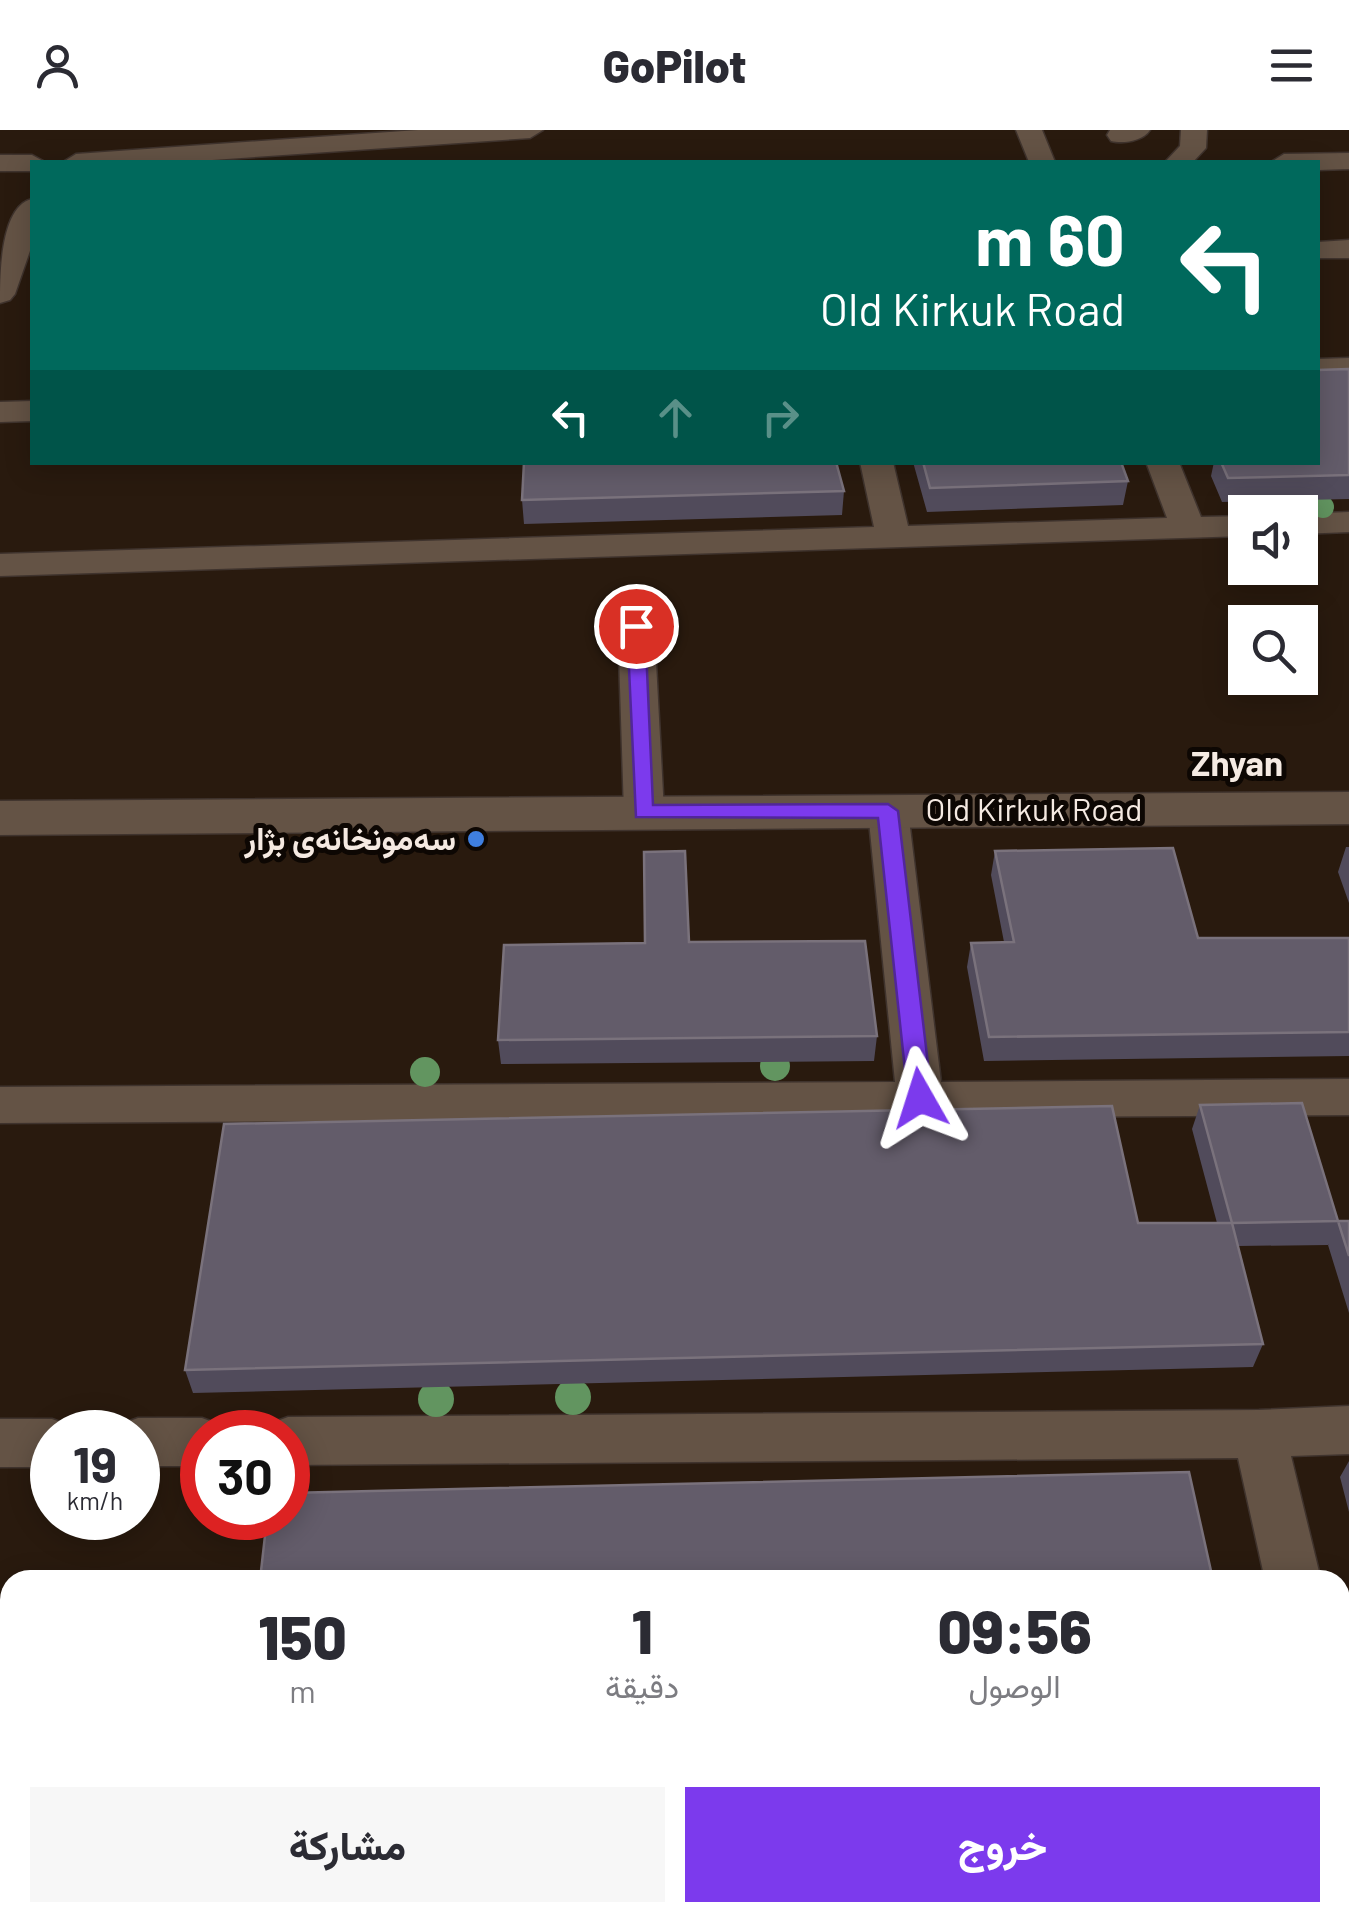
<!DOCTYPE html>
<html lang="ar">
<meta charset="utf-8">
<style>
body{margin:0;font-family:Barlow,Vazirmatn,sans-serif;background:#f7f7f7;color:#2b2b33;direction:rtl;height:100vh;display:flex;flex-direction:column;font-size:38px;white-space:nowrap}
*{box-sizing:border-box;margin:0}
p{font-size:32px;color:#7c7c81}
.icon{flex:none;width:55px;height:55px;fill:none;stroke:currentColor;stroke-width:2;stroke-linecap:round;stroke-linejoin:round}
.map{position:relative;flex:1;overflow:hidden;direction:ltr}
.side{position:absolute;left:0px;top:1440px;width:1350px;height:352px;display:flex;flex-direction:column;background:#fff;border-radius:30px 30px 0 0;box-shadow:0 5px 25px #0003;direction:rtl}
.side>*{flex:none}
.banner{position:absolute;left:30px;top:30px;width:1290px;height:305px;border-radius:0px;box-shadow:0 5px 25px #0003;direction:rtl;background:#00695c;color:#fff;overflow:hidden}
.buttons{position:absolute;left:1228px;top:365px;display:grid;gap:20px}
.buttons a{display:grid;place-items:center;width:90px;height:90px;border-radius:0px;background:#fff;box-shadow:0 5px 25px #0003;font-size:50px}
.speed{position:absolute;left:30px;top:1280px;display:flex;gap:20px;font-size:50px;font-weight:700;text-align:center}
.speed>*{display:grid;place-content:center;width:130px;height:130px;border-radius:50%;background:#fff;box-shadow:0 5px 25px #0003;line-height:1}
.speed small{font-size:25px;font-weight:400}
.speed .limit{border:15px solid #d22;background:#fff;color:#111}
.pin{position:absolute;display:grid;place-items:center;width:85px;height:85px;color:#fff;margin:-42px;border:5px solid #fff;border-radius:50%;box-shadow:0 2px 10px #0007}
.me{position:absolute;width:110px;margin:-55px;rotate:354deg;stroke-linejoin:round;filter:drop-shadow(0 0 8px #0008)}
.turn{display:flex;align-items:center;gap:35px;height:210px;padding:0 30px;font-size:45px}
.turn .icon{width:130px;height:130px;stroke-width:2.5}
.turn b{display:block;font-size:70px;line-height:85px}
.lanes{display:flex;align-items:center;height:95px;padding:0 30px;background:#0003;justify-content:center;gap:50px;direction:ltr}
.lanes .off{opacity:.35}
.eta{display:flex;justify-content:space-evenly;align-items:center;height:170px;text-align:center}
.eta b{font-size:60px;font-weight:800;line-height:70px}
.button{display:flex;gap:20px;margin-top:auto;padding:20px 30px}
.button a{flex:1;height:115px;border-radius:0px;background:#7c3aed;color:#fff;font-size:40px;font-weight:800;line-height:115px;text-align:center}
.button a+a{background:#f7f7f7;color:#2b2b33}
header{display:flex;justify-content:space-between;align-items:center;height:130px;padding:0 30px;background:#fff;font-size:45px;font-weight:800}
.map>svg:first-child{display:block}
.lines{fill:none;stroke-linecap:round;stroke-linejoin:round}
.street-casing{stroke:#3f332d;stroke-width:3}
.secondary-casing{stroke:#3f332d;stroke-width:3}
.street{fill:#645345;fill-rule:evenodd}
.secondary{fill:#645345;fill-rule:evenodd}
.tree{fill:#629560}
.wall{fill:#514b5b}
.building{fill:#635c6a;stroke:#7a727c;stroke-width:2.5}
.route{fill:#7c3aed;stroke:#51269a;stroke-width:2.5}
.shop-dot{fill:#3f7fe0;stroke:#0d0703;stroke-width:4}
.labels{text-anchor:middle;stroke-width:10;stroke-linejoin:round;paint-order:stroke}
.street-label{font-size:32px;fill:#f5eae2;stroke:#0d0703}
.poi-label{font-size:32px;font-weight:bold;fill:#f5eae2;stroke:#0d0703;text-anchor:end}
.neighbourhood-label{font-size:35px;font-weight:bold;fill:#f5eae2;stroke:#0d0703}
</style>
<header><svg class="icon" aria-label="menu" viewBox="0 0 24 24"><path d="M4 6h16M4 12h16M4 18h16"/></svg>GoPilot<svg class="icon" aria-label="person" viewBox="0 0 24 24"><circle cx="12" cy="8" r="4"/><path d="M4 21q1-7 8-7t8 7"/></svg></header>
<div class="map">
<svg width="1349" height="1792" viewBox="0 0 1349 1792">
<rect width="100%" height="100%" fill="#291a0e"/>
<g class="lines">
<g class="street-casing">
<path id="street" d="M418,0H543L530,8L183,32H63L76,24Z
M1016,0H1042L1055,32H1029Z
M1110,0H1150C1143,11 1123,14 1111,11L1107,5Z
M1181,0H1207L1206,18L1193,32H1165L1180,16Z
M1349,23V39L1318,40V32H1271L1284,24Z
M0,25H32L45,32H32V41H0Z
M32,69V115L15,164L10,170L0,173C0,146 0,76 32,69Z
M1349,110V128H1318V112Z
M1349,228V246L1318,247V229Z
M32,271V291L0,292V272Z
M860,332H893L908,396L1167,388L1146,332H1179L1201,387L1245,386V406L0,446V424L874,397Z
M1349,382V402L1300,404V384Z
M636,484L649,487L654,495L664,682L658,692L644,696L630,692L624,682L618,495L623,487Z
M888,667L902,671L908,681L941,952L1349,949V985L0,993V957L895,952L868,681L874,671Z
M1349,1276V1324L1291,1326L1321,1450H1265L1238,1328L288,1335V1302H265L269,1294L288,1287L1259,1280Z
M138,1288H202L221,1295L224,1302H202V1336H138V1302H116L119,1295Z
M0,1289H52L71,1296L74,1302H52V1337H0Z
M1340,1622L1349,1625V1721L1340,1717Z
M1340,1737H1349V1792H1319L1314,1782H1340Z
M0,1739H10V1782H37L33,1792H0Z"/>
</g>
<g class="secondary-casing">
<path id="secondary" d="M1349,662V694L0,705V671Z"/>
</g>
<use href="#street" class="street"/>
<use href="#secondary" class="secondary"/>
</g>
<g class="tree">
<circle cx="1323" cy="377" r="11"/>
<circle cx="775" cy="936" r="15"/>
<circle cx="425" cy="942" r="15"/>
<circle cx="573" cy="1267" r="18"/>
<circle cx="436" cy="1269" r="18"/>
</g>
<path class="wall" d="M1349,239V369L1222,372L1211,346L1214,332H1318Z
M913,332H1121L1128,351L1123,375L927,382Z
M844,361L842,385L524,394L522,370Z
M1346,717H1349V773L1338,742Z
M995,721L1198,808H1349V926L984,931L967,837L971,813L1004,812L991,745Z
M689,812L877,906L874,931L501,934L498,910Z
M1200,975L1338,1091L1328,1115L1238,1116L1263,1214L1253,1237L193,1263L185,1240L1138,1093H1217L1192,999Z
M1338,1091H1349V1183L1328,1115Z
M1349,1331V1382L1340,1347Z"/>
<path class="building" d="M1349,239V345L1228,348L1221,332H1318V240Z
M524,332H836L844,361L522,370Z
M923,332H1121L1128,351L930,358Z
M1173,718L1198,808H1349V902L989,907L971,813L1014,812L995,721Z
M685,721L689,812L865,811L877,906L498,910L504,815L645,813L644,722Z
M1302,973L1338,1091L1232,1093L1263,1214L185,1240L224,994L1112,976L1138,1093H1232L1200,975Z
M1338,1091H1349V1126Z
M1189,1342L1213,1450H260L267,1388H288V1363Z"/>
<path class="route" d="M636,490L645,496L653,675L888,674L898,681L932,968L928,975L920,978L908,968L878,688L636,687L627,496Z"/>
<circle class="shop-dot" cx="476" cy="709" r="10"/>
<g class="labels">
<g class="street-label">
<text x="1034" y="691">Old Kirkuk Road</text>
</g>
<g class="poi-label">
<text x="456" y="720">سەمونخانەی بژار</text>
</g>
<g class="neighbourhood-label">
<text x="1237" y="646">Zhyan</text>
</g>
</g>
</svg>
<div class="buttons">
<a><svg class="icon" aria-label="sound" viewBox="0 0 24 24"><path d="M4 9h4l5-4v14l-5-4H4zM17 9q2 3 0 6"/></svg></a>
<a><svg class="icon" aria-label="search" viewBox="0 0 24 24"><circle cx="10" cy="10" r="6"/><path d="M15 15l6 6"/></svg></a>
</div>
<div class="speed"><div>19<small>km/h</small></div><div class="limit">30</div></div>
<div class="pin" style="left:636px;top:496px;background:#d93025"><svg class="icon" aria-label="arrive" viewBox="0 0 24 24"><path d="M6 21V4h12l-3 4 3 4H6"/></svg></div>
<svg class="me" style="left:920px;top:968px" viewBox="-20 -20 40 40"><path d="M0-17L14 15 0 8-14 15z" fill="#7c3aed" stroke="#fff" stroke-width="4"/></svg>
<div class="banner">
<div class="turn"><svg class="icon" aria-label="left" viewBox="0 0 24 24"><path d="M17 20v-9H6M10 6l-5 5 5 5"/></svg><div><b>60 m</b>Old Kirkuk Road</div></div>
<div class="lanes"><svg class="icon" aria-label="left" viewBox="0 0 24 24"><path d="M17 20v-9H6M10 6l-5 5 5 5"/></svg><svg class="icon off" aria-label="ahead" viewBox="0 0 24 24"><path d="M12 20V5M6 11l6-6 6 6"/></svg><svg class="icon off" aria-label="right" viewBox="0 0 24 24"><path d="M7 20v-9h11M14 6l5 5-5 5"/></svg></div>
</div>
<section class="side">
<div class="eta">
<div><b>09:56</b><p>الوصول</p></div>
<div><b>1</b><p>دقيقة</p></div>
<div><b>150</b><p>m</p></div>
</div>
<div class="button"><a>خروج</a><a>مشاركة</a></div>
</section>
</div>
